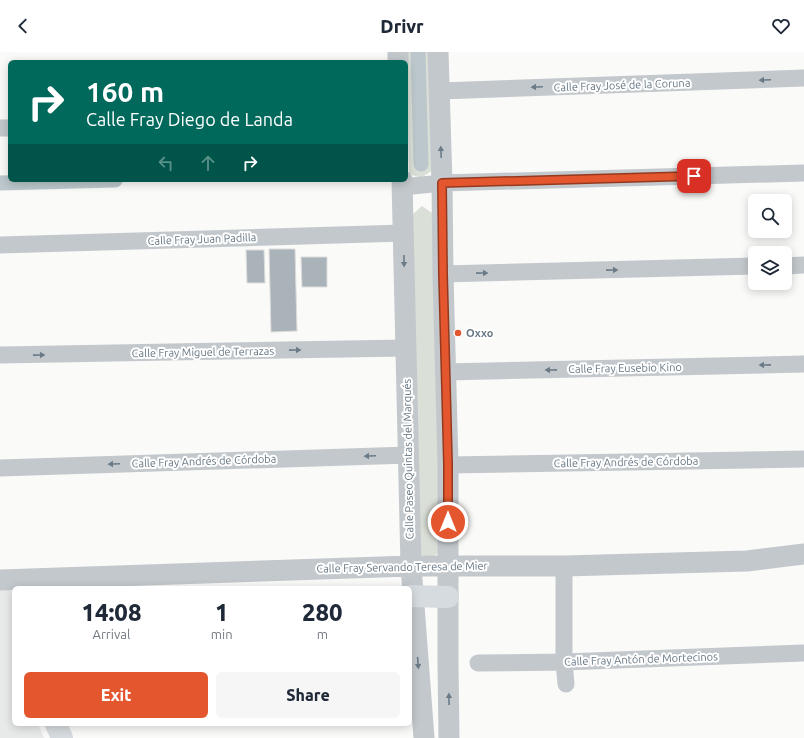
<!DOCTYPE html>
<meta charset="utf-8">
<style>
body{margin:0;font-family:Ubuntu,sans-serif;background:#f6f6f7;color:#1f2937;height:100vh;display:flex;flex-direction:column;font-size:15px;white-space:nowrap}
*{box-sizing:border-box;margin:0}
p{font-size:13px;color:#747a83}
.icon{flex:none;width:22px;height:22px;fill:none;stroke:currentColor;stroke-width:2;stroke-linecap:round;stroke-linejoin:round}
.map{position:relative;flex:1;overflow:hidden}
.details{position:absolute;left:12px;top:534px;width:400px;height:140px;display:flex;flex-direction:column;background:#fff;border-radius:6px;box-shadow:0 2px 10px #0003}
.details>*{flex:none}
.guide{position:absolute;left:8px;top:8px;width:400px;height:122px;border-radius:6px;box-shadow:0 2px 10px #0003;background:#00695c;color:#fff;overflow:hidden}
.controls{position:absolute;left:748px;top:142px;display:grid;gap:8px}
.controls a{display:grid;place-items:center;width:44px;height:44px;border-radius:6px;background:#fff;box-shadow:0 2px 10px #0003;font-size:20px}
.pin{position:absolute;display:grid;place-items:center;width:34px;height:34px;color:#fff;margin:-17px;border-radius:8px;box-shadow:0 2px 6px #0006}
.me{position:absolute;width:44px;margin:-22px;rotate:0deg;stroke-linejoin:round;filter:drop-shadow(0 0 3px #0008)}
.turn{display:flex;align-items:center;gap:14px;height:84px;padding:0 12px;font-size:18px}
.turn .icon{width:52px;height:52px;stroke-width:2.5}
.turn b{display:block;font-size:28px;line-height:34px}
.lanes{display:flex;align-items:center;height:38px;padding:0 12px;background:#0003;justify-content:center;gap:20px;direction:ltr}
.lanes .off{opacity:.35}
.eta{display:flex;justify-content:space-evenly;align-items:center;height:68px;text-align:center}
.eta b{font-size:24px;font-weight:800;line-height:28px}
.cta{display:flex;gap:8px;margin-top:auto;padding:8px 12px}
.cta a{flex:1;height:46px;border-radius:6px;background:#e4572e;color:#fff;font-size:16px;font-weight:800;line-height:46px;text-align:center}
.cta a+a{background:#f6f6f7;color:#1f2937}
header{display:flex;justify-content:space-between;align-items:center;height:52px;padding:0 12px;background:#fff;font-size:18px;font-weight:800}
.map>svg:first-child{display:block}
.built{fill:#e8e9e9}
.green{fill:#dadfd7}
.lines{fill:none;stroke-linecap:round;stroke-linejoin:round}
.canal{stroke:#bbc7cb;stroke-width:15}
.building{fill:#aab3b9;stroke:#dcdcda}
.minor{stroke:#c3c8cc;stroke-width:17}
.tertiary{stroke:#c3c8cc;stroke-width:21}
.trunk{stroke:#d6dbdf;stroke-width:22}
.oneway{fill:#6a7a87}
.route-casing{stroke:#94391e;stroke-width:10}
.route{stroke:#e4572e;stroke-width:7}
.poi-dot{fill:#e4572e;stroke:#fff;stroke-width:1.5}
.labels{text-anchor:middle;stroke-width:4;stroke-linejoin:round;paint-order:stroke}
.street-label{font-size:11px;fill:#657683;stroke:#fff}
.poi-label{font-size:11px;font-weight:bold;fill:#657683;stroke:#fff;text-anchor:start}
</style>
<header><svg class="icon" aria-label="back" viewBox="0 0 24 24"><path d="M15 5l-7 7 7 7"/></svg>Drivr<svg class="icon" aria-label="heart" viewBox="0 0 24 24"><path d="M12 20l-8-8c-3-5 5-10 8-4 3-6 11-1 8 4z"/></svg></header>
<div class="map">
<svg width="804" height="686" viewBox="0 0 804 686">
<rect width="100%" height="100%" fill="#fafaf8"/>
<path class="built" d="M92,531L93,536H14V672H38L44,686H0V534Z"/>
<path class="green" d="M406,0H430L433,118L421,126L409,122Z
M422,154L435,163L439,501L431,505L421,503L410,165Z"/>
<g class="lines">
<path class="canal" d="M418,0L421,112
M0,131L115,128"/>
</g>
<path class="building" d="M269,197H295L297,279L271,280Z
M246,198H264L265,231H247Z
M301,205H327V235H302Z"/>
<g class="lines">
<path class="minor" d="M440,39L804,26
M0,76H10
M403,135L442,131L804,121
M0,193L404,181
M785,214L804,213
M443,222L755,214
M0,303L406,296
M446,320L804,312
M448,413L804,407
M0,416L409,403
M564,514V610L566,632
M478,611L564,610L804,601"/>
<path class="tertiary" d="M398,0V10
M438,0L442,131L443,222L448,413V610L449,686
M402,128L411,514L424,686
M0,528L411,514H564L747,509L804,502"/>
<path class="trunk" d="M410,544L448,545
M56,672L62,686"/>
</g>
<defs><path id="oneway-solid" d="M-6-.8H1V-3.2L6.5 0L1 3.2V.8H-6Z"/></defs>
<g class="oneway">
<use href="#oneway-solid" transform="translate(765 28) rotate(178)"/>
<use href="#oneway-solid" transform="translate(537 35) rotate(178)"/>
<use href="#oneway-solid" transform="translate(441 100) rotate(-92)"/>
<use href="#oneway-solid" transform="translate(404 209) rotate(89)"/>
<use href="#oneway-solid" transform="translate(612 218) rotate(-1)"/>
<use href="#oneway-solid" transform="translate(482 221) rotate(-1)"/>
<use href="#oneway-solid" transform="translate(295 298) rotate(-1)"/>
<use href="#oneway-solid" transform="translate(39 303) rotate(-1)"/>
<use href="#oneway-solid" transform="translate(765 313) rotate(179)"/>
<use href="#oneway-solid" transform="translate(551 318) rotate(179)"/>
<use href="#oneway-solid" transform="translate(370 404) rotate(178)"/>
<use href="#oneway-solid" transform="translate(114 412) rotate(178)"/>
<use href="#oneway-solid" transform="translate(418 611) rotate(86)"/>
<use href="#oneway-solid" transform="translate(449 647) rotate(-91)"/>
</g>
<g class="lines">
<g class="route-casing">
<path id="route" d="M448,470V412L443,222L442,131L694,124"/>
</g>
<use href="#route" class="route"/>
</g>
<circle class="poi-dot" cx="458" cy="281" r="4"/>
<g class="labels">
<g class="street-label">
<text transform="translate(622 33) rotate(-2)" y="4">Calle Fray José de la Coruna</text>
<text transform="translate(202 187) rotate(-2)" y="4">Calle Fray Juan Padilla</text>
<text transform="translate(203 300) rotate(-1)" y="4">Calle Fray Miguel de Terrazas</text>
<text transform="translate(625 316) rotate(-1)" y="4">Calle Fray Eusebio Kino</text>
<text transform="translate(408 407) rotate(-91)" y="4">Calle Paseo Quintas del Marqués</text>
<text transform="translate(204 409) rotate(-2)" y="4">Calle Fray Andrés de Córdoba</text>
<text transform="translate(626 410) rotate(-1)" y="4">Calle Fray Andrés de Córdoba</text>
<text transform="translate(402 515) rotate(-1)" y="4">Calle Fray Servando Teresa de Mier</text>
<text transform="translate(641 607) rotate(-2)" y="4">Calle Fray Antón de Mortecinos</text>
</g>
<g class="poi-label">
<text x="466" y="285">Oxxo</text>
</g>
</g>
</svg>
<div class="controls">
<a><svg class="icon" aria-label="search" viewBox="0 0 24 24"><circle cx="10" cy="10" r="6"/><path d="M15 15l6 6"/></svg></a>
<a><svg class="icon" aria-label="layers" viewBox="0 0 24 24"><path d="M12 4l9 5-9 5-9-5zM3 14l9 5 9-5"/></svg></a>
</div>
<div class="pin" style="left:694px;top:124px;background:#d93025"><svg class="icon" aria-label="arrive" viewBox="0 0 24 24"><path d="M6 21V4h12l-3 4 3 4H6"/></svg></div>
<svg class="me" style="left:448px;top:470px" viewBox="-20 -20 40 40"><circle r="17" fill="#e4572e" stroke="#fff" stroke-width="3"/><path d="M0-11L8 9 0 5-8 9z" fill="#fff"/></svg>
<div class="guide">
<div class="turn"><svg class="icon" aria-label="right" viewBox="0 0 24 24"><path d="M7 20v-9h11M14 6l5 5-5 5"/></svg><div><b>160 m</b>Calle Fray Diego de Landa</div></div>
<div class="lanes"><svg class="icon off" aria-label="left" viewBox="0 0 24 24"><path d="M17 20v-9H6M10 6l-5 5 5 5"/></svg><svg class="icon off" aria-label="ahead" viewBox="0 0 24 24"><path d="M12 20V5M6 11l6-6 6 6"/></svg><svg class="icon" aria-label="right" viewBox="0 0 24 24"><path d="M7 20v-9h11M14 6l5 5-5 5"/></svg></div>
</div>
<section class="details">
<div class="eta">
<div><b>14:08</b><p>Arrival</p></div>
<div><b>1</b><p>min</p></div>
<div><b>280</b><p>m</p></div>
</div>
<div class="cta"><a>Exit</a><a>Share</a></div>
</section>
</div>
